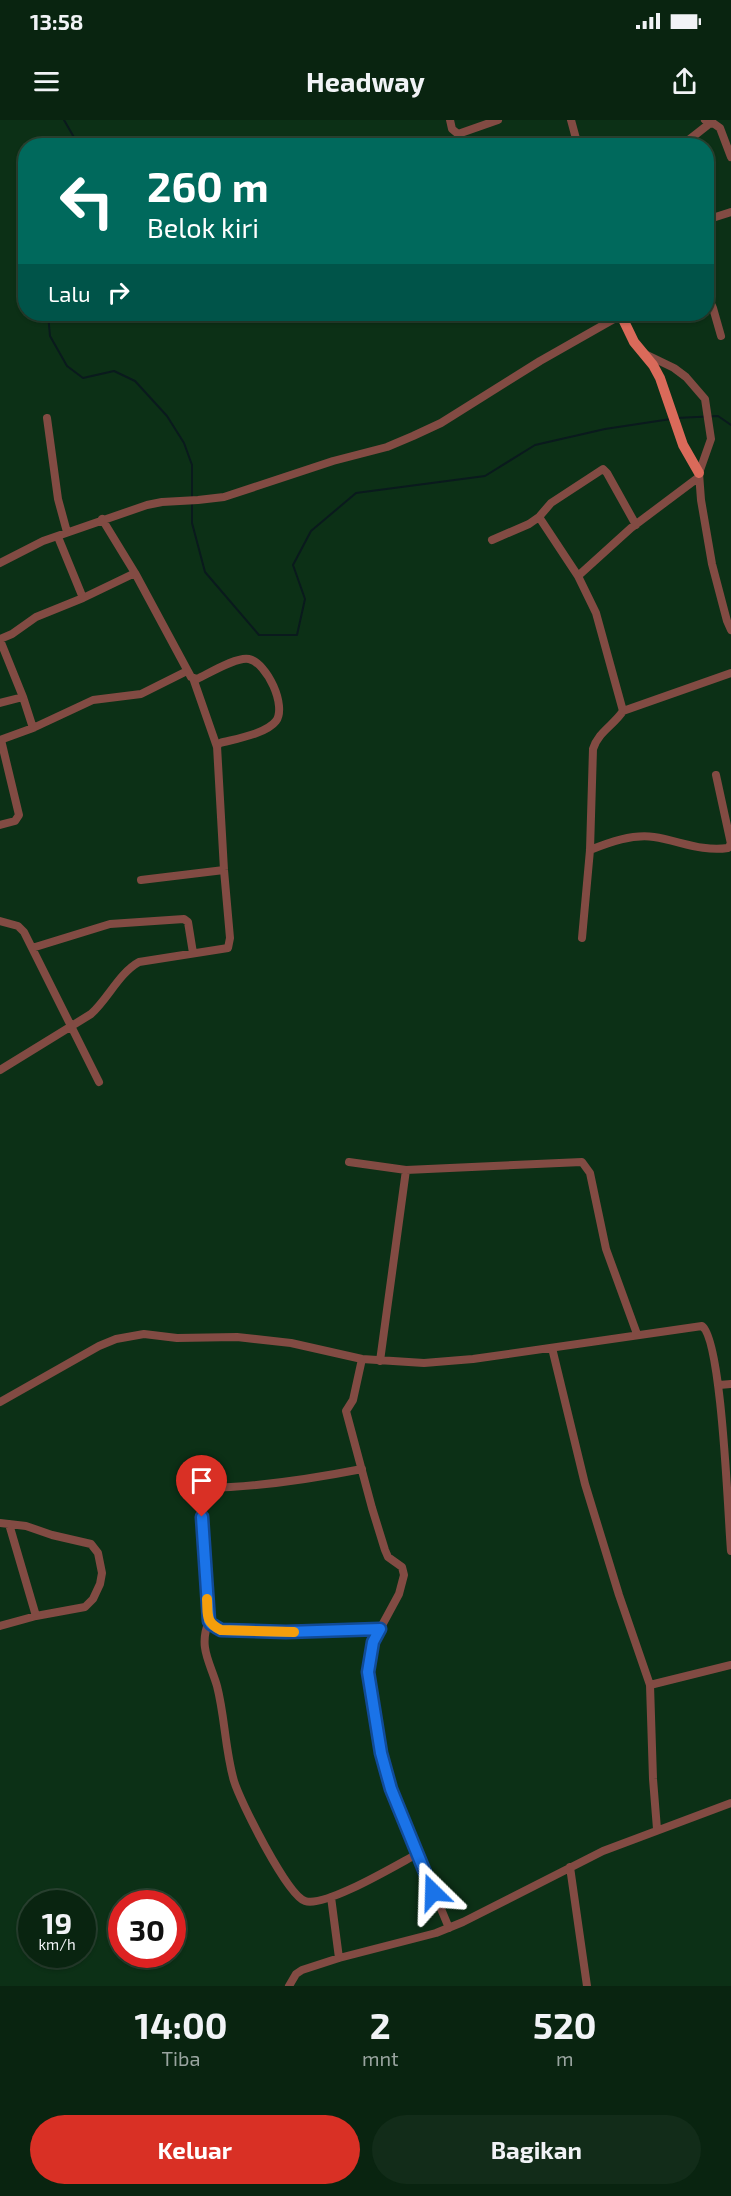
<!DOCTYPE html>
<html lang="id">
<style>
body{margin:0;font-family:"Exo 2",sans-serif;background:#122c19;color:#f1f3f6;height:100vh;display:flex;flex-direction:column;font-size:22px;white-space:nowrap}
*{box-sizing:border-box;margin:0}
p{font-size:20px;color:#99a49f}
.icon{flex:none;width:33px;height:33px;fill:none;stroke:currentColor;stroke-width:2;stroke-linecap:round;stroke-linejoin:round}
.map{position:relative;height:1866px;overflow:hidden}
.panel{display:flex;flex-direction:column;background:#092410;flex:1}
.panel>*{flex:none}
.hud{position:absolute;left:18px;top:18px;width:696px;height:183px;border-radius:24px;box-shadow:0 2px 4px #0004,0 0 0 2px #294130;background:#00695c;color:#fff;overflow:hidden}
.speed{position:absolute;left:18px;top:1770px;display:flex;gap:12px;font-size:30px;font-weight:700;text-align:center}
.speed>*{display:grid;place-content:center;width:78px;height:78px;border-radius:50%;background:#092410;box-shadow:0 2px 4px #0004,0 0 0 2px #294130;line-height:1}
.speed small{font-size:15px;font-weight:400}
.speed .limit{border:9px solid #d22;background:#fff;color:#111}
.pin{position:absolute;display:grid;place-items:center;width:51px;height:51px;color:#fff;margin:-62px -26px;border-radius:50% 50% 50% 0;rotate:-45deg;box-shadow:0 0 6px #0007}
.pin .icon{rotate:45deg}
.me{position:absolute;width:66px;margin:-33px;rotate:338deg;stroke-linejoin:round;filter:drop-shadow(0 0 4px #0008)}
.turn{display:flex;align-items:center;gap:21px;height:126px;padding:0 30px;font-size:27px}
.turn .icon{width:78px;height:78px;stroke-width:2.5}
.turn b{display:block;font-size:42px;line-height:51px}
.then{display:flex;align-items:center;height:57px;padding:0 30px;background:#0003;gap:12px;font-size:22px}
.eta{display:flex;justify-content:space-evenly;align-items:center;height:102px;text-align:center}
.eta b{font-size:36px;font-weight:700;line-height:42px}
.button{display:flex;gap:12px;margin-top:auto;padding:12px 30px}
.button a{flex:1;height:69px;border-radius:36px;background:#d93025;color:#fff;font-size:24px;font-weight:700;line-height:69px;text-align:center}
.button a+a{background:#122c19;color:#f1f3f6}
.status{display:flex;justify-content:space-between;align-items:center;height:42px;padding:0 30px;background:#092410;direction:ltr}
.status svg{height:16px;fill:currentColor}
header{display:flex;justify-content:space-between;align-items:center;height:78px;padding:0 30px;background:#092410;font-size:27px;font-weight:700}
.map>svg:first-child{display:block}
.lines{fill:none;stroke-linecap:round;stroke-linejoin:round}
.stream{stroke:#0a1a1d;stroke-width:2}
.minor{stroke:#824b43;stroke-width:8}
.major{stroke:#da6a5a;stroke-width:10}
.route-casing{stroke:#114b97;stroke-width:15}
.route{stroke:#1a73e8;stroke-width:10}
.slow{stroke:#f59e0b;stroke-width:10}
</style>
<div class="status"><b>13:58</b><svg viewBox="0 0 49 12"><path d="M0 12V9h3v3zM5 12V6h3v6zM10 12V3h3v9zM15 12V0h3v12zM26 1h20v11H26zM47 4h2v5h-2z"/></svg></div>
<header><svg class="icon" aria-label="menu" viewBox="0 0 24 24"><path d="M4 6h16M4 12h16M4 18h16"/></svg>Headway<svg class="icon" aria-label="share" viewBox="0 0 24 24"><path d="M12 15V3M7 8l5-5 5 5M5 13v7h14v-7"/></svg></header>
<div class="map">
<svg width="731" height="1866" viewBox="0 0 731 1866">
<rect width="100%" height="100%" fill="#0c3016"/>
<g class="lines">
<path class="stream" d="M64,0L79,26
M48,194L50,216L67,246L83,258L114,251L135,261L167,296L184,323L192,345V403L205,452L259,515H297L305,479L293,445L311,411L356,373L485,356L535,325L605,309L671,299
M676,298L718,296L731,305"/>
<path class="minor" d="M450,0L452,9L458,14L498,0
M571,0L578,26
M705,0L709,4L713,3L720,8L731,37
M681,26L709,4
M706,100L731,92
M706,172L713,188L721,216
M645,234L674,248L686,257L705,279L711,319L699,353L701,380L712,444L727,501L731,510
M47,298L58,379L67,412
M58,417L83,478
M492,420L529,404L539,397
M0,443L43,421L147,385L162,382L198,380L224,377L333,341L387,327L413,316L441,303L540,241L621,195L620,194
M578,456L631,408L699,357
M0,519L12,514L36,497L83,478L135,453
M0,520L23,577L33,608
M193,558L217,627
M0,583L23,577
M623,591L596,493L578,456L539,397L551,383L603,349L607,353L636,405
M0,620L33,608L93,580L141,574L187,551
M0,705L15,701L19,695L1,620
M590,730C610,722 632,714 654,717C680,721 702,732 728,728L731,724L716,655
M141,760L224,750
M0,801L18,806L24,812L99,962
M582,818L590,730L593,629C598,612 614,605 623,591L731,553
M32,828L110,804L184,799L188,802L193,833
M0,950L91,894C108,879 119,853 139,842L228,828L230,818L224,750L217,626L220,623C235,619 266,614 276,601C287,586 267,543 249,539C237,536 208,554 197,559L191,557L135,453L102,399
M349,1042L406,1050
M552,1228L585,1364L619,1475L650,1565L653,1659L657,1709
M362,1239L353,1280L346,1291L372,1388L385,1430L388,1437L402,1447L404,1455L399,1474L373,1522L369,1537L368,1552L381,1633L391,1669L449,1808
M380,1241L406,1050L582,1042L590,1053L606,1129L637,1214
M719,1265L731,1264
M0,1282L99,1226L116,1219L144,1214L177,1218L237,1217L291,1223L362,1239L424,1243L473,1239L702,1206C722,1220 728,1397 731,1431
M362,1349C311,1359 260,1367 207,1368L201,1375L203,1440L209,1501L211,1504L221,1510L286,1512L380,1509
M0,1403L26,1406L52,1415L91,1424L98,1433L102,1453L100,1464L93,1479L85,1487L36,1496L0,1506
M9,1404L36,1496
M209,1501C198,1527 210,1542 217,1566C225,1597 225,1630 234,1661C240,1681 287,1775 305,1781C325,1788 398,1744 417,1734
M650,1565L731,1545
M570,1747L587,1866
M331,1777L339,1838
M289,1866L296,1854L302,1850L339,1838L436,1813L463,1802L603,1731L731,1683"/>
<path class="major" d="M621,195L634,222L653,245L660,258L683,325L699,353"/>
</g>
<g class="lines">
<g class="route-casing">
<path id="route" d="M202,1397L209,1501L211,1504L221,1510L286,1512L380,1509L373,1522L368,1552L381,1633L391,1669L433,1772"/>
</g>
<use href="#route" class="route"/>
<path class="slow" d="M207,1479C208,1495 205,1502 221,1510L294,1512"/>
</g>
</svg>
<div class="speed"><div>19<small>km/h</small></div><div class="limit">30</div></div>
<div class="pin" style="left:202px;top:1397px;background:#d93025"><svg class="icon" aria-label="arrive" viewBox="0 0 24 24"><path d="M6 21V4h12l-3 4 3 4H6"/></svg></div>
<svg class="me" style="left:433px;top:1772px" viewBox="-20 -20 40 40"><path d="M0-17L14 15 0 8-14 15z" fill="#1a73e8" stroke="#fff" stroke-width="4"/></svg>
<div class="hud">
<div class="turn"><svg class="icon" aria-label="left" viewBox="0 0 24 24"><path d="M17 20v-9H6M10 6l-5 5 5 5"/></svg><div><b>260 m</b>Belok kiri</div></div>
<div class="then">Lalu<svg class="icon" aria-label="right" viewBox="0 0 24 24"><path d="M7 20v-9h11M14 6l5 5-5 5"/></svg></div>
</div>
</div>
<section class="panel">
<div class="eta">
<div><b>14:00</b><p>Tiba</p></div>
<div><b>2</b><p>mnt</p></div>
<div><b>520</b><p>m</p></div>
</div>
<div class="button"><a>Keluar</a><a>Bagikan</a></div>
</section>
